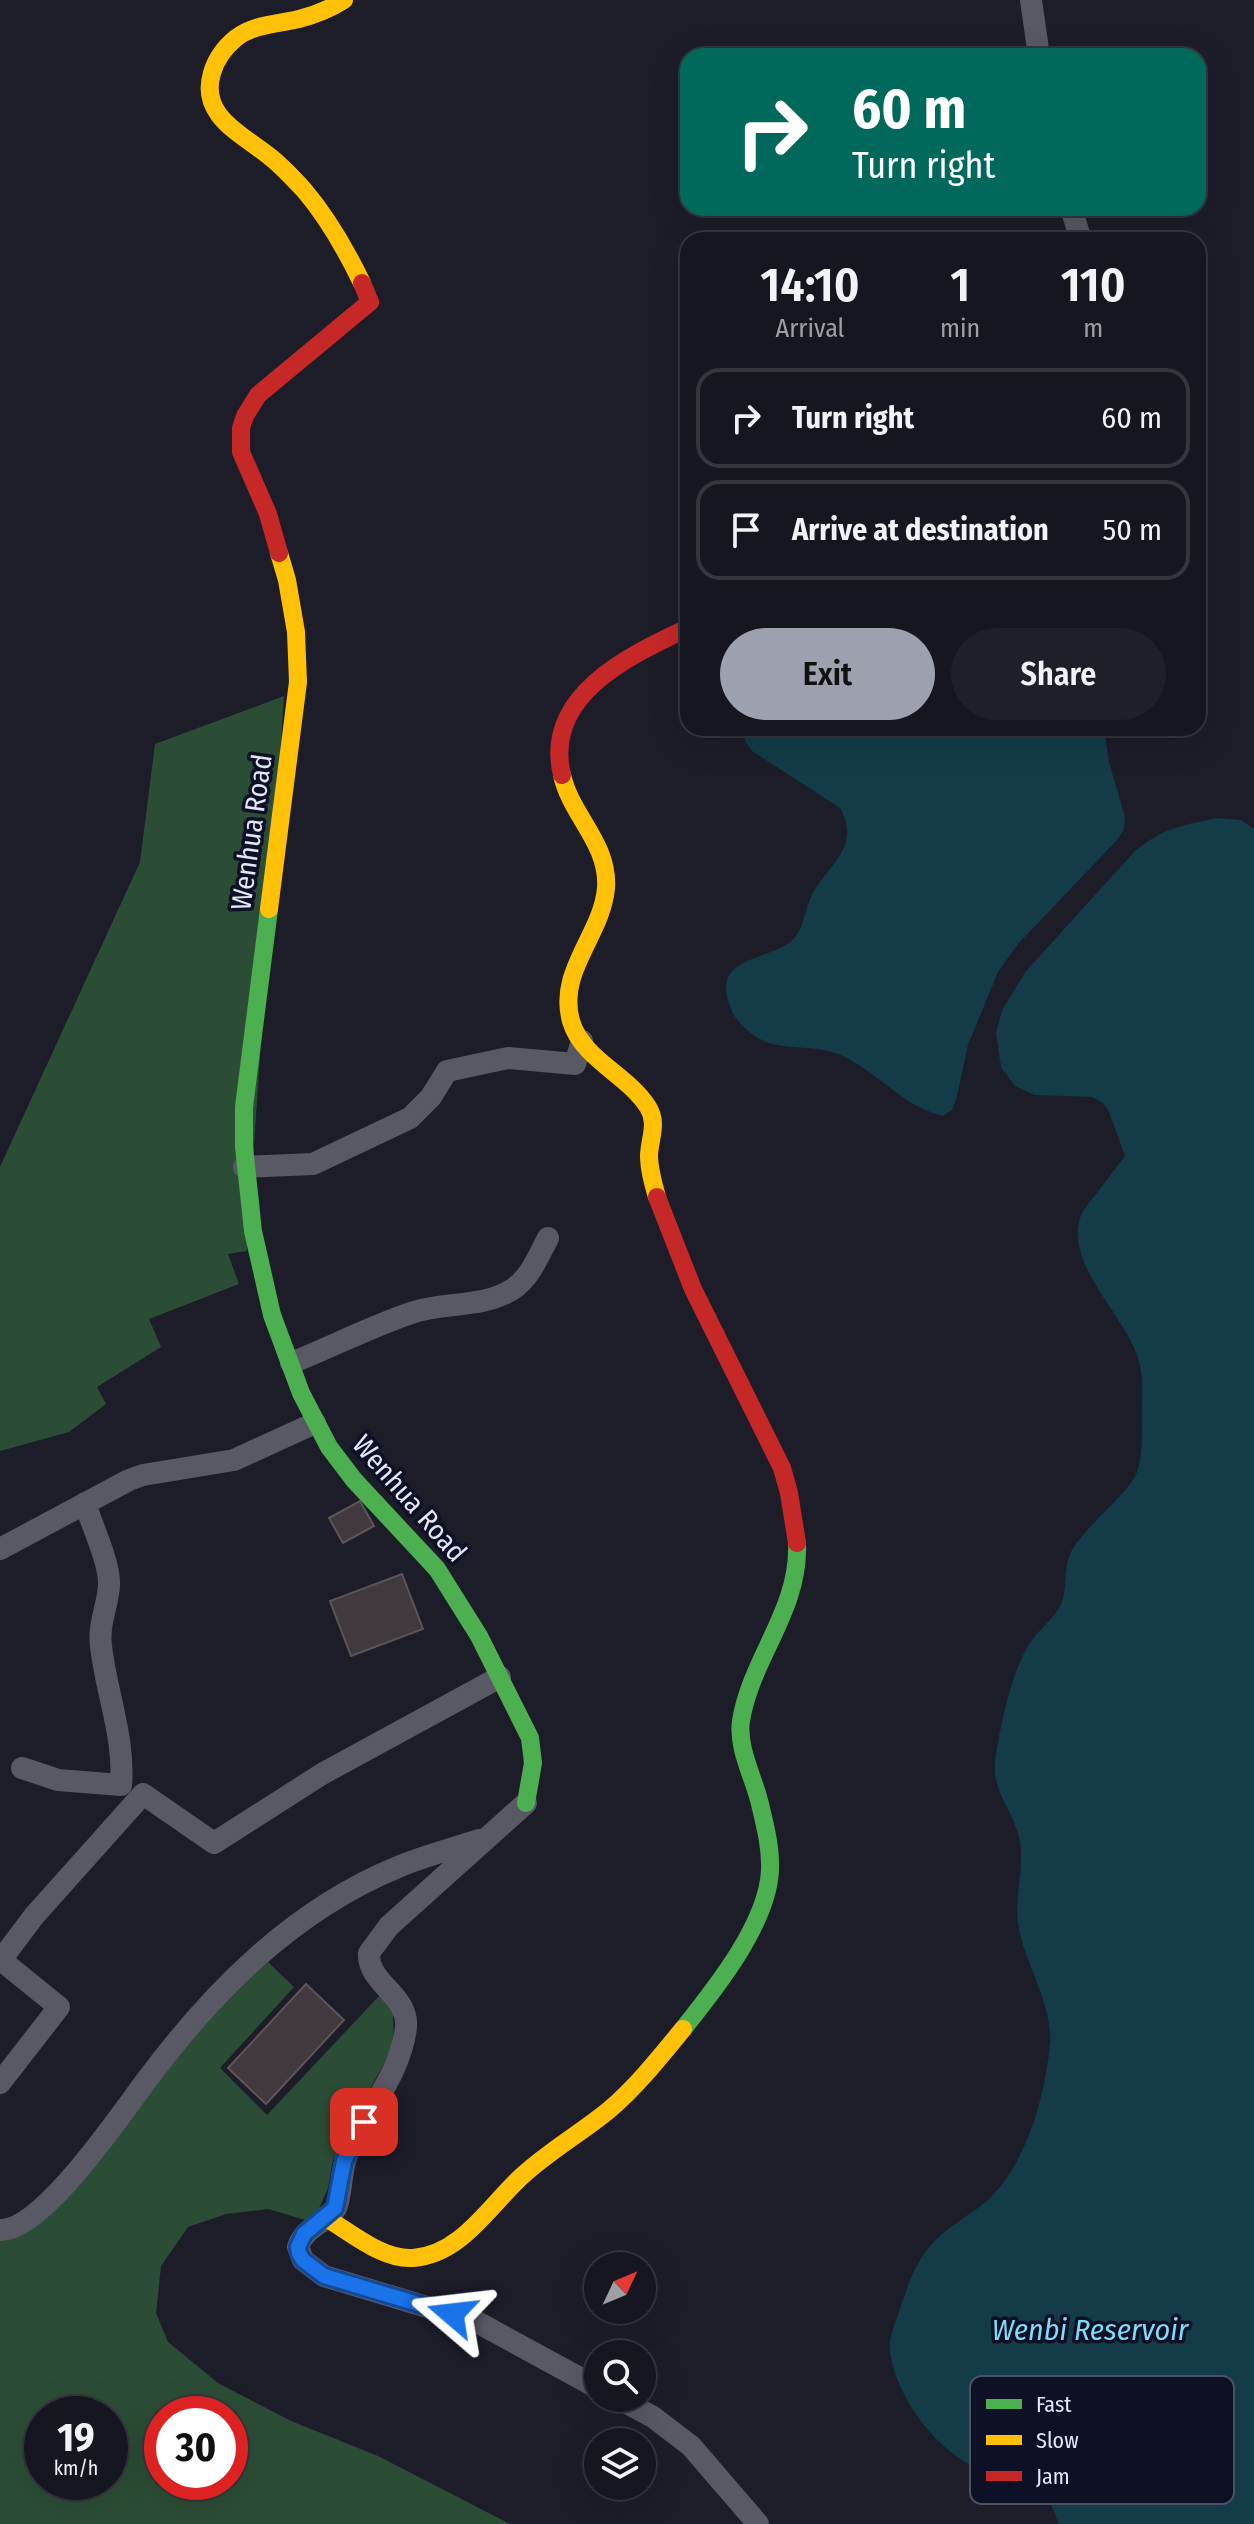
<!DOCTYPE html>
<style>
body{margin:0;font-family:"Fira Sans Condensed",sans-serif;background:#1e1f28;color:#f1f3f6;height:100vh;display:flex;flex-direction:column;font-size:30px;white-space:nowrap}
*{box-sizing:border-box;margin:0}
p{font-size:26px;color:#9d9fa4}
.icon{flex:none;width:44px;height:44px;fill:none;stroke:currentColor;stroke-width:2;stroke-linecap:round;stroke-linejoin:round}
.map{position:relative;flex:1;overflow:hidden}
.sheet{position:absolute;left:680px;top:232px;width:526px;height:504px;display:flex;flex-direction:column;background:#15161f;border-radius:24px;box-shadow:0 8px 32px #0002,0 0 0 2px #34353d}
.sheet>*{flex:none}
.hud{position:absolute;left:680px;top:48px;width:526px;height:168px;border-radius:24px;box-shadow:0 8px 32px #0002,0 0 0 2px #34353d;background:#00695c;color:#fff;overflow:hidden}
.needle{width:52px;rotate:46deg}
.buttons{position:absolute;left:584px;top:2252px;display:grid;gap:16px}
.buttons a{display:grid;place-items:center;width:72px;height:72px;border-radius:50%;background:#15161f;box-shadow:0 8px 32px #0002,0 0 0 2px #34353d;font-size:40px}
.speed{position:absolute;left:24px;top:2396px;display:flex;gap:16px;font-size:40px;font-weight:700;text-align:center}
.speed>*{display:grid;place-content:center;width:104px;height:104px;border-radius:50%;background:#15161f;box-shadow:0 8px 32px #0002,0 0 0 2px #34353d;line-height:1}
.speed small{font-size:20px;font-weight:400}
.speed .limit{border:12px solid #d22;background:#fff;color:#111}
.pin{position:absolute;display:grid;place-items:center;width:68px;height:68px;color:#fff;margin:-34px;border-radius:16px;box-shadow:0 4px 12px #0006}
.me{position:absolute;width:88px;margin:-44px;rotate:287deg;stroke-linejoin:round;filter:drop-shadow(0 0 6px #0008)}
.turn{display:flex;align-items:center;gap:28px;height:168px;padding:0 40px;font-size:36px}
.turn .icon{width:104px;height:104px;stroke-width:2.5}
.turn b{display:block;font-size:56px;line-height:68px}
.eta{display:flex;justify-content:space-evenly;align-items:center;height:136px;text-align:center}
.eta b{font-size:48px;font-weight:600;line-height:56px}
.button{display:flex;gap:16px;margin-top:auto;padding:16px 40px}
.button a{flex:1;height:92px;border-radius:48px;background:#9da0ae;color:#111;font-size:32px;font-weight:600;line-height:92px;text-align:center}
.button a+a{background:#1e1f28;color:#f1f3f6}
ul{padding:0;list-style:none}
li{display:flex;align-items:center;gap:24px;height:100px;margin:0 16px 12px;padding:0 24px;border:4px solid #34353d;border-radius:24px}
li div{flex:1}
li b{display:block;font-size:30px}
li em{font-style:normal}
.map>svg:first-child{display:block}
.forest{fill:#2c4d35;fill-rule:evenodd}
.water{fill:#133b48}
.building{fill:#41393d;stroke:#5b5558;stroke-width:2}
.lines{fill:none;stroke-linecap:round;stroke-linejoin:round}
.street{stroke:#585964;stroke-width:22}
.fast{stroke:#4caf50;stroke-width:18}
.slow{stroke:#ffc107;stroke-width:18}
.jam{stroke:#c62828;stroke-width:18}
.route-casing{stroke:#114b97;stroke-width:20}
.route{stroke:#1a73e8;stroke-width:14}
.labels{text-anchor:middle;stroke-width:7;stroke-linejoin:round;paint-order:stroke}
.street-label{font-size:28px;fill:#e3e6f6;stroke:#0e1025}
.water-label{font-size:30px;font-style:italic;fill:#80dbf8;stroke:#0e1025}
.key{fill:#0e1025;stroke:#4e5064;stroke-width:2}
.key-label{font-size:22px;fill:#e3e6f6}
</style>
<div class="map">
<svg width="1254" height="2524" viewBox="0 0 1254 2524">
<rect width="100%" height="100%" fill="#1c1d29"/>
<path class="forest" d="M284,696L247,1251L228,1254L239,1284L149,1319L161,1347L97,1387L106,1404L69,1432L0,1451V1167L140,862L155,744Z
M268,1962L294,1987L220,2068L267,2115L381,1994L393,2013L394,2044L333,2160L328,2188L318,2211L305,2220L268,2209L226,2214L188,2227L161,2266L156,2313L168,2342L218,2383L291,2421L378,2456L510,2524H0V2241L43,2217L206,2016ZM42,2414H110V2482H42ZM162,2414H230V2482H162Z"/>
<path class="water" d="M744,728H1104L1109,762L1125,817L1124,829L1118,839L1018,944L998,972L968,1045L956,1100L952,1110L943,1116C903,1107 875,1069 838,1054C815,1045 788,1050 766,1042C752,1036 736,1022 731,1009C710,958 760,962 789,943C803,933 804,914 810,899C824,867 863,849 840,808L752,751L745,741Z
M1218,818L1241,820L1254,829V2524H1059C1054,2514 1050,2497 1042,2490C1028,2475 1002,2477 985,2471C941,2458 894,2396 890,2350C888,2337 897,2319 901,2306C911,2275 920,2251 947,2230C966,2215 985,2206 1000,2187C1031,2147 1045,2093 1050,2044C1053,2009 1028,1967 1020,1934C1012,1901 1025,1871 1020,1842C1016,1815 992,1792 995,1763C999,1730 1011,1674 1028,1646C1037,1631 1054,1619 1061,1604C1068,1587 1063,1568 1071,1552C1086,1524 1132,1492 1138,1469C1144,1449 1141,1422 1142,1400C1143,1386 1142,1369 1137,1355C1122,1312 1059,1257 1083,1211L1125,1156L1109,1112L1103,1103L1092,1097L1035,1095L1015,1086L1001,1067L996,1033L1002,1010L1026,971L1135,851C1163,828 1183,825 1218,818Z"/>
<path class="building" d="M360,1501L374,1526L343,1543L329,1518Z
M402,1574L423,1629L351,1656L330,1601Z
M306,1984L344,2020L266,2104L228,2068Z"/>
<g class="lines">
<path class="street" d="M1031,0L1039,56
M1071,208L1081,240
M244,1167L313,1164L410,1118L431,1097L447,1071L508,1058L575,1064L582,1041
M291,1363C331,1347 370,1327 411,1313C445,1301 482,1309 513,1289C530,1278 539,1255 548,1238
M0,1549L129,1480L143,1475L234,1460L315,1423
M22,1768L58,1780L121,1785C125,1738 106,1692 101,1646C98,1624 108,1606 109,1585C110,1563 92,1526 85,1503
M526,1803L389,1926L369,1953C367,1983 409,1995 406,2027C401,2074 365,2113 347,2155C341,2169 341,2200 336,2208C325,2224 304,2227 298,2247L303,2260L324,2276L477,2322L598,2388
M0,2083L59,2007L1,1960L34,1916L143,1794L214,1843L322,1774L500,1677
M0,2230C42,2232 121,2114 146,2081C212,1992 293,1910 398,1867C424,1856 452,1849 479,1840
M618,2398L653,2417L691,2446L758,2524"/>
<path class="fast" d="M269,909L244,1107V1147L253,1231L272,1315L301,1393L329,1447L354,1480L437,1569L479,1636L530,1738L533,1763L526,1803
M683,2029C715,1989 768,1923 770,1870C771,1848 765,1825 760,1804C754,1778 737,1748 741,1721C751,1658 800,1610 797,1543"/>
<path class="slow" d="M344,0C330,9 315,15 299,19C278,24 254,24 236,38C225,47 216,59 212,73C199,116 242,134 269,156C282,166 293,178 304,190C328,218 346,250 362,283
M562,775C571,816 609,843 606,888C602,935 557,971 571,1021C582,1059 628,1075 648,1107C658,1123 650,1137 649,1155C649,1169 653,1183 657,1197
M269,909L298,682L296,632L287,580L279,553
M326,2218C352,2233 382,2260 413,2258C461,2255 490,2205 522,2176C549,2151 581,2133 609,2110C637,2086 660,2057 683,2029"/>
<path class="jam" d="M279,553L268,514L241,452V428L245,416L258,395L370,302L362,283
M562,775C543,696 628,656 688,628
M657,1197L693,1289L782,1468L789,1493L797,1543"/>
</g>
<g class="lines">
<g class="route-casing">
<path id="route" d="M364,2122L344,2161L335,2208L304,2234L298,2247L299,2253L303,2260L324,2276L452,2314"/>
</g>
<use href="#route" class="route"/>
</g>
<g class="labels">
<g class="street-label">
<text transform="translate(251 832) rotate(-82)" y="10">Wenhua Road</text>
<text transform="translate(410 1498) rotate(49)" y="10">Wenhua Road</text>
</g>
<g class="water-label">
<text x="1090" y="2340">Wenbi Reservoir</text>
</g>
</g>
<rect x="970" y="2376" width="264" height="128" rx="12" class="key"/>
<rect x="986" y="2399" width="36" height="10" fill="#4caf50"/>
<rect x="986" y="2435" width="36" height="10" fill="#ffc107"/>
<rect x="986" y="2471" width="36" height="10" fill="#c62828"/>
<g class="key-label">
<text x="1036" y="2412">Fast</text>
<text x="1036" y="2448">Slow</text>
<text x="1036" y="2484">Jam</text>
</g>
</svg>
<div class="buttons">
<a><svg class="needle" viewBox="-14 -14 28 28"><path d="M0-13l5 13h-10z" fill="#e53935"/><path d="M0 13l5-13h-10z" fill="#9d9fa4"/></svg></a>
<a><svg class="icon" aria-label="search" viewBox="0 0 24 24"><circle cx="10" cy="10" r="6"/><path d="M15 15l6 6"/></svg></a>
<a><svg class="icon" aria-label="layers" viewBox="0 0 24 24"><path d="M12 4l9 5-9 5-9-5zM3 14l9 5 9-5"/></svg></a>
</div>
<div class="speed"><div>19<small>km/h</small></div><div class="limit">30</div></div>
<div class="pin" style="left:364px;top:2122px;background:#d93025"><svg class="icon" aria-label="arrive" viewBox="0 0 24 24"><path d="M6 21V4h12l-3 4 3 4H6"/></svg></div>
<svg class="me" style="left:452px;top:2314px" viewBox="-20 -20 40 40"><path d="M0-17L14 15 0 8-14 15z" fill="#1a73e8" stroke="#fff" stroke-width="4"/></svg>
<div class="hud">
<div class="turn"><svg class="icon" aria-label="right" viewBox="0 0 24 24"><path d="M7 20v-9h11M14 6l5 5-5 5"/></svg><div><b>60 m</b>Turn right</div></div>
</div>
<section class="sheet">
<div class="eta">
<div><b>14:10</b><p>Arrival</p></div>
<div><b>1</b><p>min</p></div>
<div><b>110</b><p>m</p></div>
</div>
<ul>
<li><svg class="icon" aria-label="right" viewBox="0 0 24 24"><path d="M7 20v-9h11M14 6l5 5-5 5"/></svg><div><b>Turn right</b></div><em>60 m</em></li>
<li><svg class="icon" aria-label="arrive" viewBox="0 0 24 24"><path d="M6 21V4h12l-3 4 3 4H6"/></svg><div><b>Arrive at destination</b></div><em>50 m</em></li>
</ul>
<div class="button"><a>Exit</a><a>Share</a></div>
</section>
</div>
